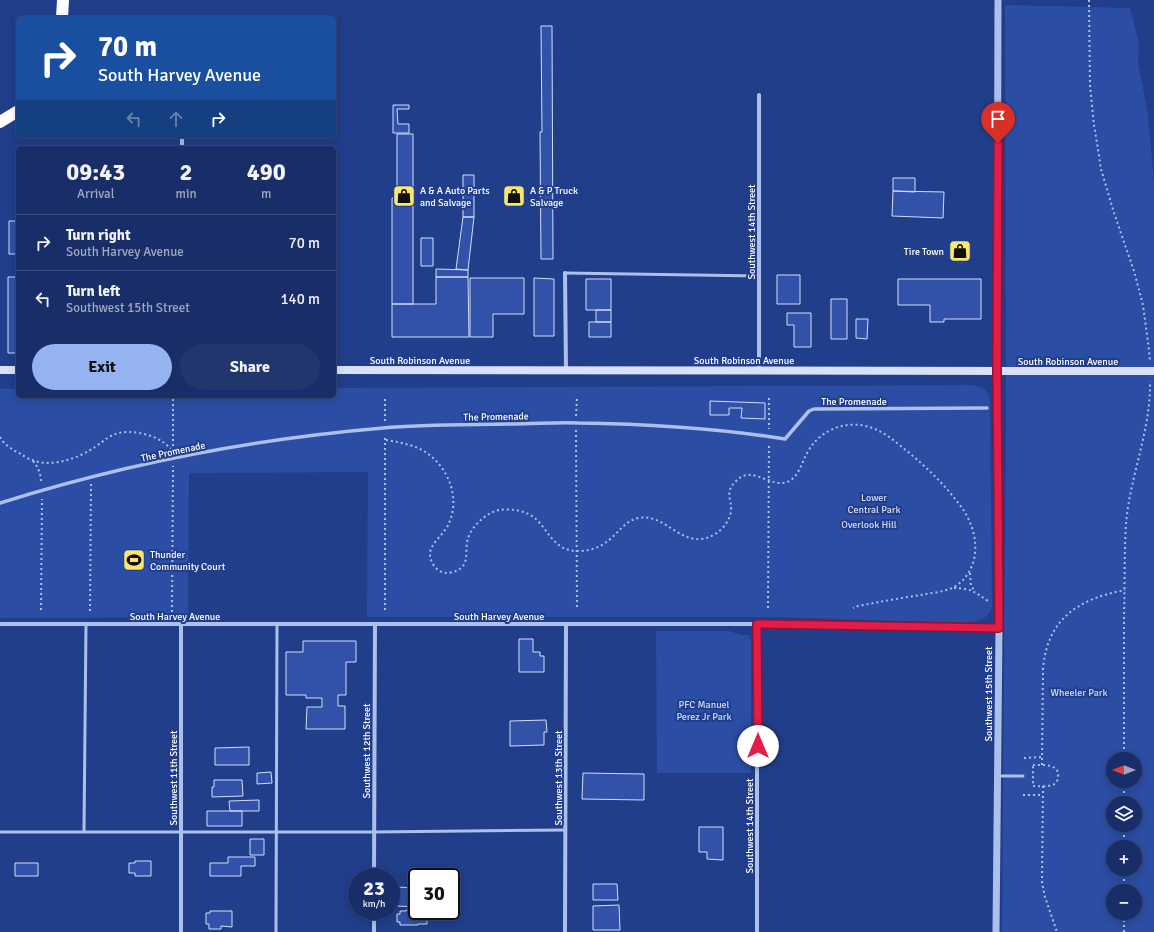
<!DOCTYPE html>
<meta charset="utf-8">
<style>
body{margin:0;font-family:Signika,sans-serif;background:#22366e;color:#f1f3f6;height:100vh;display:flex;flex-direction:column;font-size:15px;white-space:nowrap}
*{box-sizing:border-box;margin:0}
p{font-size:13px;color:#9fa8c0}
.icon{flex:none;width:22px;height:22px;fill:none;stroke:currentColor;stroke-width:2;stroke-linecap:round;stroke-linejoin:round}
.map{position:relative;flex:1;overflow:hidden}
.panel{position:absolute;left:16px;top:146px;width:320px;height:252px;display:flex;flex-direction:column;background:#192e68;border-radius:6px;box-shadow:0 2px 10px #0003,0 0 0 1px #374a7c}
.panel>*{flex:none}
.guide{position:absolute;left:16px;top:16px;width:320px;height:122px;border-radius:6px;box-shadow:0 2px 10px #0003,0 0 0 1px #374a7c;background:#1a4fa0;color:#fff;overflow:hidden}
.needle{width:26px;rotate:270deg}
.controls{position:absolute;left:1106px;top:752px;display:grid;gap:8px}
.controls a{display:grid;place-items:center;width:36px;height:36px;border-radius:50%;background:#192e68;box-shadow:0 2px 10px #0003,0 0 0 1px #374a7c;font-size:20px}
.speed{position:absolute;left:348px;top:868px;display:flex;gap:8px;font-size:20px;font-weight:700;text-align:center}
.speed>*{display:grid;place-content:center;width:52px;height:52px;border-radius:50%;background:#192e68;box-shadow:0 2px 10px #0003,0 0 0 1px #374a7c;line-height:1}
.speed small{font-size:10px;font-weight:400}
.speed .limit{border:2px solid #111;border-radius:6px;background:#fff;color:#111}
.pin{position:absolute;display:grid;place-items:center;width:34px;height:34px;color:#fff;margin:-41px -17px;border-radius:50% 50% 50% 0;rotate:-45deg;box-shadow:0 0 4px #0007}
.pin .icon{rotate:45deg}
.me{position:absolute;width:44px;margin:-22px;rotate:0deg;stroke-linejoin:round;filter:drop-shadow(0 0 3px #0008)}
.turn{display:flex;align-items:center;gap:14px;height:84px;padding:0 16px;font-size:18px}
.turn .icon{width:52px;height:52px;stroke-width:2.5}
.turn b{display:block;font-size:28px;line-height:34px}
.lanes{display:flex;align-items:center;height:38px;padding:0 16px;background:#0003;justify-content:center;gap:20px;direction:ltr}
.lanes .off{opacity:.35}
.eta{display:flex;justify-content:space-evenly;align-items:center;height:68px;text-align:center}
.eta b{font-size:24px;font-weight:700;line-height:28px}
.button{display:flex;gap:8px;margin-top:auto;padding:8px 16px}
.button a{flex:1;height:46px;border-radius:24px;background:#95b2f1;color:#111;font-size:16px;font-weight:700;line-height:46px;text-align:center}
.button a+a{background:#22366e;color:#f1f3f6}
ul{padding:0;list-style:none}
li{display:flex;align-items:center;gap:12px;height:56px;padding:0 16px;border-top:1px solid #374a7c}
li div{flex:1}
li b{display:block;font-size:15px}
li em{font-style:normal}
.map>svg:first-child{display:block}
.green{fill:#2b4da3;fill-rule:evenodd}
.building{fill:#3152a8;stroke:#d2ddf8}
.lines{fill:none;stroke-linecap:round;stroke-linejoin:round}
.path{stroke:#adbfeb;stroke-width:2;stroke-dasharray:2 3;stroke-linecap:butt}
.service{stroke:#adbfeb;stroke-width:3}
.pedestrian{stroke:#adbfeb;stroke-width:3.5}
.minor{stroke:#adbfeb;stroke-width:4}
.tertiary{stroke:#adbfeb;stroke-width:7}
.secondary{stroke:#d9e1f8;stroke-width:8}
.motorway{stroke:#fff;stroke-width:12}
.secondary-bridge{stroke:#d9e1f8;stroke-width:8}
.route-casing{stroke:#92132f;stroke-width:10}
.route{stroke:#e11d48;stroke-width:7}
.labels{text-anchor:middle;stroke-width:4;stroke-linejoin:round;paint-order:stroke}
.poi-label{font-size:10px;fill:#fff;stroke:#213e8b;text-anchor:start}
.street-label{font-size:10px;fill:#fff;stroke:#213e8b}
.park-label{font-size:10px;fill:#d2ddf8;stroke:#213e8b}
</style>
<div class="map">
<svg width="1154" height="932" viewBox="0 0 1154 932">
<rect width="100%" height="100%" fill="#213e8b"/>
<path class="green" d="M1005,5L1130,8L1139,44L1138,62L1148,115L1154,182V932H1002L1006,418ZM1113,759H1135V781H1113ZM1113,803H1135V825H1113ZM1113,847H1135V869H1113ZM1113,891H1135V913H1113Z
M970,385C981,386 988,389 990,400L992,608C987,620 977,622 965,623L776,617H367L368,472L189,473L188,617L0,618V389H18V396H334V388Z
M656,631H729L741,635H749L751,640V773H657Z"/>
<path class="building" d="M541,26H552L553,259H541L540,132H542Z
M393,105H409V109H397L398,124H409V133H393Z
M397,134H413V198H397Z
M463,175H474V217H463Z
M893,178H915V192L893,191Z
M893,191L944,192L943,218L892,216Z
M392,198H413V304H392Z
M463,217H474L468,270L456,269Z
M9,221H18V254H9Z
M421,238H433V266H421Z
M436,269L468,270V277H436Z
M777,275H800V304H777Z
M8,277H18V353H8Z
M436,277H468L469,337H392V304H436Z
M470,278H524V314H493V337H470Z
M534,278L554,279V336H534Z
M586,279H611V310H586Z
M898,279H981V319H944V322H930V305H898Z
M831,299H847V339H831Z
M596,310H611V322H596Z
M787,313H811V347H794V325H787Z
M856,319H868L867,339L856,338Z
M589,322H611V337H589Z
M710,401L765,403V419L741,418L742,408H729V415H710Z
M519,639H533V652H540V656H544V672H519Z
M303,641H356V662H346V695H338V706H345V729H306L307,707H322V698H306V695H286V652H303Z
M546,720L547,732H544V745L510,746V721Z
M249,747V765H215V748Z
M271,772L272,783L257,784V773Z
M583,773L644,774V800L582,799Z
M214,780H242L243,796L212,797V787H214Z
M259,800V811H230L229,801Z
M207,811H242V826H207Z
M699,827H723V860L707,859V852H699Z
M250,839H264V855H250Z
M228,857H255V866H241V876H210V863H228Z
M135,861H151V876H135V873H129V863H135Z
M15,863H38V876H15Z
M593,884H617L618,900H593Z
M397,887L417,888V907L396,906Z
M619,905L620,930H593V906Z
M406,910L427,911V924H418V925H400V922H397V914H400V911H406Z
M210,911H232V927L221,926V929H209V924H206V913H210Z"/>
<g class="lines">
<path class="path" d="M1089,0L1090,86L1094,125L1097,143L1101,169L1114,213L1134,271L1143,305L1149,350L1150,362
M769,398V429
M173,399V452
M576,416L577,398
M385,421V398
M576,430L577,609
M0,437C4,445 13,450 21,454C24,456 28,459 32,460C52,468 79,458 95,447C103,442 109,435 119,433C132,430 151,434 163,442C166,444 169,447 172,450
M386,440C398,442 410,444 422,450C447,464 461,496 449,523C445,534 430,543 430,554C430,563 437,572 446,573C449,573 454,572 456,571C471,565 464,550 468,538C473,525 486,513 499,510C512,508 529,511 538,521C548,532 554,546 569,550C583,553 599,549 609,540C619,532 625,521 638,518C663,513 678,542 702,539C716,537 729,525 731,511C732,498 724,493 736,481C753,463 773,492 791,480C800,473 802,462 807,453C811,446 815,441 821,436C841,421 865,421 886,435C893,439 900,446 907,451C925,466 942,482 956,500C969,516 977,533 975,554C973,568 966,581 952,588C943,592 931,593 921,595C900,598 879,602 858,606L853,608
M33,461C38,467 41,474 41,482
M970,573L971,586L975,591
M954,588C970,588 975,592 988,601
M768,608L769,443
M41,610L42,499
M385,610V435
M90,611L91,484
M172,612L173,466
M1024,758L1042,757
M1124,759C1124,711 1124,664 1124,616C1125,586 1124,555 1126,524C1130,475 1151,431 1150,381
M1033,765C1042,765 1060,763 1058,777C1058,780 1056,784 1052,785C1047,787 1039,786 1033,786Z
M1042,765L1043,669C1047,619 1078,599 1125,590
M1043,786L1042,882L1045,897L1057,932
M1023,795H1043
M1124,803V781
M1124,847V825
M1124,891V869
M1124,932V913"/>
<path class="service" d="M565,273L759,276
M997,776H1023
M84,831L86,624
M0,832H374L565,830
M276,932L277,624"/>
<path class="pedestrian" d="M0,503C124,464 253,439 383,428C426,424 471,425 514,424C535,424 557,422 578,423C647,424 716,428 785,439L809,411L814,409L987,408"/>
<path class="minor" d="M759,95V370
M182,148V136
M565,273L566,370
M0,624H757L999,628
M374,877L375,624
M181,932V624
M374,932V911
M565,932L566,624
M757,932V624"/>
<path class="tertiary" d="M996,932L999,628L997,371L998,0"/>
<path class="secondary" d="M0,370H18
M334,370L1071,371"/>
<path class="motorway" d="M62,18L63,0
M0,122L18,111"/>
<path class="secondary-bridge" d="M1071,371H1154"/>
</g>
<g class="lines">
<g class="route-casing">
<path id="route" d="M758,746L757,624L999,628L997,371L998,143"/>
</g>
<use href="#route" class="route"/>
</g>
<defs>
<g id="shop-square" transform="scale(1.15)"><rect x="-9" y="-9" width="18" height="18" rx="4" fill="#f8e66f" stroke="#213e8b"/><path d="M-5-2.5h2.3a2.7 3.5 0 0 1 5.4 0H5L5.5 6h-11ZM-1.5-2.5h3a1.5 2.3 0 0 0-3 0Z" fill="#111"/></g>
<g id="stadium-square" transform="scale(1.15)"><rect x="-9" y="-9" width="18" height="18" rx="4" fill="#f8e66f" stroke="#213e8b"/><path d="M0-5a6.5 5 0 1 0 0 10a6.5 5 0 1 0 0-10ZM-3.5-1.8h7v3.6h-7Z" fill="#111"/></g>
</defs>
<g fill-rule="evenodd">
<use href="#shop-square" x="404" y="196"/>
<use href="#shop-square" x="514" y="196"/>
<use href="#shop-square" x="960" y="251"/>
<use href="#stadium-square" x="134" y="560"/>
</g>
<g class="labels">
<g class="poi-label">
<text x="420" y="194">A &amp; A Auto Parts<tspan x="420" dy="12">and Salvage</tspan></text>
<text x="530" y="194">A &amp; P Truck<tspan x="530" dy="12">Salvage</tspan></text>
<text x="944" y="255" text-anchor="end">Tire Town</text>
<text x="150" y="558">Thunder<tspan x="150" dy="12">Community Court</tspan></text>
</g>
<g class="street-label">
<text transform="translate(751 232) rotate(-90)" y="4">Southwest 14th Street</text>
<text x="420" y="364">South Robinson Avenue</text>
<text x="744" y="364">South Robinson Avenue</text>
<text x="1068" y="365">South Robinson Avenue</text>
<text x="854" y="405">The Promenade</text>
<text transform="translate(496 416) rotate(-1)" y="4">The Promenade</text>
<text transform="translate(173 451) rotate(-12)" y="4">The Promenade</text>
<text x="175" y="620">South Harvey Avenue</text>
<text x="499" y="620">South Harvey Avenue</text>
<text transform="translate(988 694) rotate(-90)" y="4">Southwest 15th Street</text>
<text transform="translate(366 751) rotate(-90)" y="4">Southwest 12th Street</text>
<text transform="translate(173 778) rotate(-90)" y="4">Southwest 11th Street</text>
<text transform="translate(558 778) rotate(-90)" y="4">Southwest 13th Street</text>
<text transform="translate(749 826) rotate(-90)" y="4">Southwest 14th Street</text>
</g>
<g class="park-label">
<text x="874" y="501">Lower<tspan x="874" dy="12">Central Park</tspan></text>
<text x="869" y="528">Overlook Hill</text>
<text x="1079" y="696">Wheeler Park</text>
<text x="704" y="708">PFC Manuel<tspan x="704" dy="12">Perez Jr Park</tspan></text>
</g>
</g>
</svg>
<div class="controls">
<a><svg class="needle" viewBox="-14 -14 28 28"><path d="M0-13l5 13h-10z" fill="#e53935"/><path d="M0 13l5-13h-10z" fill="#9fa8c0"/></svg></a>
<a><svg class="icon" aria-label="layers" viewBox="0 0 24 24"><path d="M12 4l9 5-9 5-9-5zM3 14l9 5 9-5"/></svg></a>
<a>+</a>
<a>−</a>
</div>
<div class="speed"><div>23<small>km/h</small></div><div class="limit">30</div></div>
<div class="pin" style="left:998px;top:143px;background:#d93025"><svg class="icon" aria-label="arrive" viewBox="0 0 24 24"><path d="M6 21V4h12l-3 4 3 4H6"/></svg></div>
<svg class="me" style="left:758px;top:746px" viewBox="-20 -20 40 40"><circle r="19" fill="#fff"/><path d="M0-13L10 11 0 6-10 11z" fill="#e11d48"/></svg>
<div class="guide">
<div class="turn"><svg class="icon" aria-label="right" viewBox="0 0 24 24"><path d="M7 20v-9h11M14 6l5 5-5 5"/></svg><div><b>70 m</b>South Harvey Avenue</div></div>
<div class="lanes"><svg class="icon off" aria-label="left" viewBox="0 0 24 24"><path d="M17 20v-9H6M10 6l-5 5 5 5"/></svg><svg class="icon off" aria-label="ahead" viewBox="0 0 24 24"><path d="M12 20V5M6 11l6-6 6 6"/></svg><svg class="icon" aria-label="right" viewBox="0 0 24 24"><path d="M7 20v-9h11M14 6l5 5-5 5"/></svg></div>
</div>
<section class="panel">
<div class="eta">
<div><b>09:43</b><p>Arrival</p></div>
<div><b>2</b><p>min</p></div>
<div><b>490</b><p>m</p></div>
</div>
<ul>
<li><svg class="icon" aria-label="right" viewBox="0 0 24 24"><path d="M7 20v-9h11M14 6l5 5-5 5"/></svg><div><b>Turn right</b><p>South Harvey Avenue</p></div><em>70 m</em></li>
<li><svg class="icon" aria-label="left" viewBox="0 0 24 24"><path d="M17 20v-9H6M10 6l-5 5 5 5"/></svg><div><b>Turn left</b><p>Southwest 15th Street</p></div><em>140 m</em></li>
</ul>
<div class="button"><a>Exit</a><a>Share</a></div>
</section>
</div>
